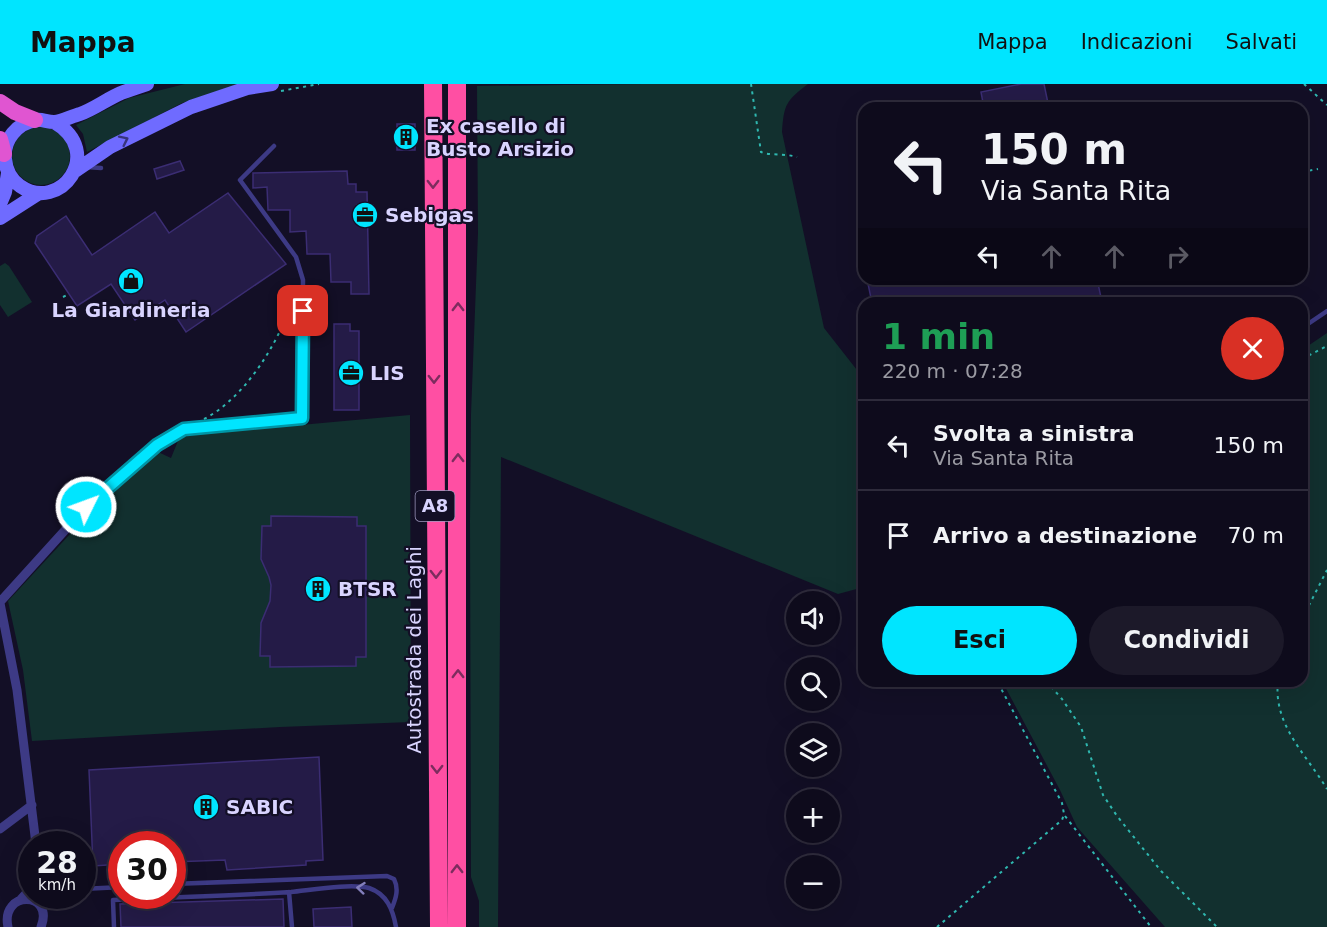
<!DOCTYPE html>
<html lang="it">
<meta charset="utf-8">
<style>
body{margin:0;font-family:"DejaVu Sans",sans-serif;background:#1c1929;color:#f1f3f6;height:100vh;display:flex;flex-direction:column;font-size:22px;white-space:nowrap}
*{box-sizing:border-box;margin:0}
p{font-size:20px;color:#9b9ba3}
.icon{flex:none;width:33px;height:33px;fill:none;stroke:currentColor;stroke-width:2;stroke-linecap:round;stroke-linejoin:round}
.map{position:relative;flex:1;overflow:hidden}
.sheet{position:absolute;left:858px;top:213px;width:450px;height:390px;display:flex;flex-direction:column;background:#0e0b1c;border-radius:18px;box-shadow:0 6px 24px #0002,0 0 0 2px #2e2b3b}
.sheet>*{flex:none}
.guide{position:absolute;left:858px;top:18px;width:450px;height:183px;border-radius:18px;box-shadow:0 6px 24px #0002,0 0 0 2px #2e2b3b;background:#0e0b1c;color:#f1f3f6;overflow:hidden}
.controls{position:absolute;left:786px;top:507px;display:grid;gap:12px}
.controls a{display:grid;place-items:center;width:54px;height:54px;border-radius:50%;background:#0e0b1c;box-shadow:0 6px 24px #0002,0 0 0 2px #2e2b3b;font-size:30px}
.speed{position:absolute;left:18px;top:747px;display:flex;gap:12px;font-size:30px;font-weight:700;text-align:center}
.speed>*{display:grid;place-content:center;width:78px;height:78px;border-radius:50%;background:#0e0b1c;box-shadow:0 6px 24px #0002,0 0 0 2px #2e2b3b;line-height:1}
.speed small{font-size:15px;font-weight:400}
.speed .limit{border:9px solid #d22;background:#fff;color:#111}
.pin{position:absolute;display:grid;place-items:center;width:51px;height:51px;color:#fff;margin:-26px;border-radius:12px;box-shadow:0 3px 9px #0006}
.me{position:absolute;width:66px;margin:-33px;rotate:48deg;stroke-linejoin:round;filter:drop-shadow(0 0 4px #0008)}
.turn{display:flex;align-items:center;gap:21px;height:126px;padding:0 24px;font-size:27px}
.turn .icon{width:78px;height:78px;stroke-width:2.5}
.turn b{display:block;font-size:42px;line-height:51px}
.lanes{display:flex;align-items:center;height:57px;padding:0 24px;background:#0003;justify-content:center;gap:30px;direction:ltr}
.lanes .off{opacity:.35}
.round{display:grid;place-items:center;flex:none;width:63px;height:63px;border-radius:32px;background:#1c1929}
.summary{display:flex;align-items:center;justify-content:space-between;height:102px;padding:0 24px}
h1{font-size:36px;font-weight:600;line-height:45px;color:#1e9e55}
.cta{display:flex;gap:12px;margin-top:auto;padding:12px 24px}
.cta a{flex:1;height:69px;border-radius:36px;background:#00e5ff;color:#111;font-size:24px;font-weight:600;line-height:69px;text-align:center}
.cta a+a{background:#1c1929;color:#f1f3f6}
ul{padding:0;list-style:none}
li{display:flex;align-items:center;gap:18px;height:90px;padding:0 24px;border-top:2px solid #2e2b3b}
li div{flex:1}
li b{display:block;font-size:22px}
li em{font-style:normal}
header{display:flex;align-items:center;gap:36px;box-sizing:border-box;height:84px;padding:0 30px;background:#00e5ff;color:#111}
header strong{font-size:28px}
nav{display:flex;gap:33px;margin-inline-start:auto;font-size:21px}
.map>svg:first-child{display:block}
.green{fill:#12302f}
.building{fill:#241b47;stroke:#3b2d73;stroke-width:1.5}
.lines{fill:none;stroke-linecap:round;stroke-linejoin:round}
.path{stroke:#2fb8b0;stroke-width:2;stroke-dasharray:3 4.5;stroke-linecap:butt}
.service{stroke:#3d3a85;stroke-width:4.5}
.minor{stroke:#3d3a85;stroke-width:9}
.secondary{stroke:#6f6bff;stroke-width:14}
.trunk{stroke:#e055d1;stroke-width:16}
.motorway{stroke:#ff4fa3;stroke-width:18}
.oneway{stroke:#38347d}
.oneway2{stroke:#7d2c5e}
.oneway3{stroke:#837fbc}
.route-casing{stroke:#0095a6;stroke-width:15}
.route{stroke:#00e5ff;stroke-width:10}
.labels{text-anchor:middle;stroke-width:4.5;stroke-linejoin:round;paint-order:stroke}
.shield{fill:#130f26;stroke:#9e99be;stroke-width:1.5}
.shield-label{font-size:18px;font-weight:bold;fill:#d9d4ff}
.poi-label{font-size:20px;font-weight:bold;fill:#d9d4ff;stroke:#130f26;text-anchor:start}
.street-label{font-size:20px;fill:#d9d4ff;stroke:#130f26}
</style>
<header>
<strong>Mappa</strong>
<nav><a>Mappa</a><a>Indicazioni</a><a>Salvati</a></nav>
</header>
<div class="map">
<svg width="1327" height="843" viewBox="0 0 1327 843">
<rect width="100%" height="100%" fill="#130f26"/>
<path class="green" d="M185,0H239L182,19L87,68L83,50L76,41L129,14Z
M643,0H808C786,17 784,20 782,48L824,244L864,295V503L838,510L501,373L498,843H479V817L471,793L470,438L471,330L478,149L477,2Z
M12 72a29 29 0 1 1 58 0a29 29 0 1 1-58 0Z
M5,179L9,182L32,218L8,233L0,221V182Z
M1327,249V843H1165L1077,743L1060,706L1002,597H1302V266Z
M410,331L411,638L280,643L32,657L23,586L8,517L109,408L158,368L171,374L180,352Z"/>
<path class="building" d="M1021,0H1044L1049,24H984L981,8Z
M397,40H415V66H397Z
M180,77L184,86L157,95L154,85Z
M347,87L348,100H356V108H367L369,210H351V198H331L330,170H307L306,147L290,148V126H268L267,103L253,104V89Z
M228,109L286,180L186,248L165,216L135,236L111,200L77,222L35,159L37,152L66,132L92,171L155,128L169,149Z
M867,195H1097L1102,218L872,219Z
M334,240H350V247H359V326H334Z
M271,432L357,433V442H366V573H356V582L270,583V572H260L261,539L270,517L271,501L269,493L261,475L262,442H271Z
M319,673L323,776L306,777V781L227,786L225,776L172,778V760H122V780L93,782L89,686Z
M283,815L284,843H121L120,820Z
M351,823L352,843H314L313,825Z"/>
<g class="lines">
<path class="path" d="M751,0L761,68C770,72 784,69 797,73
M1304,0L1327,21
M281,7L319,0
M1302,88L1318,85
M63,213L69,210
M1302,275L1327,262
M204,335C237,318 264,280 280,247C285,235 289,223 295,212
M1302,535L1327,486
M1046,597L1062,615L1081,643L1103,711L1117,732L1161,787L1217,843
M1278,597C1273,641 1306,670 1327,705
M1065,732L1151,843
M937,843L1062,736L1064,730L1062,719L997,597"/>
<path class="service" d="M86,83L101,84
M1302,244L1327,227
M157,361L184,345L302,334L303,196L296,173L240,96L274,62
M172,800L387,792L394,795C399,805 396,814 392,824
M82,805L122,803
M289,808L292,843
M114,843L113,816C172,813 232,812 291,808C311,806 351,799 369,804C387,810 393,826 396,843"/>
<path class="minor" d="M0,518L86,423L157,361
M0,519L17,606L36,760
M0,745L32,721
M21,815L32,803
M8,843C0,806 55,807 41,843"/>
<path class="secondary" d="M54,38C106,68 60,130 20,102C11,96 6,86 5,75C3,56 17,39 36,36C42,35 47,38 54,38C61,38 72,32 80,30C94,25 107,15 121,9C129,6 138,3 147,0
M75,87L110,63L191,23L247,4L272,0
M0,120L5,108L8,89
M0,134L39,109"/>
<path class="trunk" d="M0,18L15,28L35,36
M0,55L4,70"/>
<path class="motorway" d="M433,0L439,843
M457,0V843"/>
</g>
<defs><path id="oneway-chevron" d="M-2-3.5L2.5 0L-2 3.5" fill="none" stroke-width="1.6" stroke-linecap="round" stroke-linejoin="round" transform="scale(1.5)"/></defs>
<use class="oneway" href="#oneway-chevron" transform="translate(124 56) rotate(-26)"/>
<g class="oneway2">
<use href="#oneway-chevron" transform="translate(433 100) rotate(90)"/>
<use href="#oneway-chevron" transform="translate(458 223) rotate(-90)"/>
<use href="#oneway-chevron" transform="translate(434 295) rotate(90)"/>
<use href="#oneway-chevron" transform="translate(458 374) rotate(-90)"/>
<use href="#oneway-chevron" transform="translate(436 490) rotate(90)"/>
<use href="#oneway-chevron" transform="translate(458 590) rotate(-90)"/>
<use href="#oneway-chevron" transform="translate(437 685) rotate(90)"/>
<use href="#oneway-chevron" transform="translate(457 785) rotate(-90)"/>
</g>
<use class="oneway3" href="#oneway-chevron" transform="translate(361 804) rotate(-174)"/>
<g class="lines">
<g class="route-casing">
<path id="route" d="M86,423L157,361L184,345L302,334L303,227"/>
</g>
<use href="#route" class="route"/>
</g>
<defs>
<g id="building-disc" transform="scale(1.35)"><circle r="9.5" fill="#00e5ff" stroke="#130f26"/><path d="M-4-6H4V6H1V3H-1V6H-4ZM-2.5-4.3h1.7v1.8h-1.7ZM.8-4.3h1.7v1.8H.8ZM-2.5-1h1.7V.8h-1.7ZM.8-1h1.7V.8H.8Z" fill="#111"/></g>
<g id="office-disc" transform="scale(1.35)"><circle r="9.5" fill="#00e5ff" stroke="#130f26"/><path d="M-6-3h4V-5.5h4V-3h4V5H-6ZM-1-4.5V-3h2v-1.5ZM-6 0V1H6V0Z" fill="#111"/></g>
<g id="shop-disc" transform="scale(1.35)"><circle r="9.5" fill="#00e5ff" stroke="#130f26"/><path d="M-5-2.5h2.3a2.7 3.5 0 0 1 5.4 0H5L5.5 6h-11ZM-1.5-2.5h3a1.5 2.3 0 0 0-3 0Z" fill="#111"/></g>
</defs>
<g fill-rule="evenodd">
<use href="#building-disc" x="406" y="53"/>
<use href="#office-disc" x="365" y="131"/>
<use href="#shop-disc" x="131" y="197"/>
<use href="#office-disc" x="351" y="289"/>
<use href="#building-disc" x="318" y="505"/>
<use href="#building-disc" x="206" y="723"/>
</g>
<g class="labels">
<rect class="shield" x="415.5" y="407" width="39" height="30" rx="4.5"/>
<g class="shield-label">
<text x="435" y="428">A8</text>
</g>
<g class="poi-label">
<text x="426" y="49">Ex casello di<tspan x="426" dy="23">Busto Arsizio</tspan></text>
<text x="385" y="138">Sebigas</text>
<text x="131" y="233" text-anchor="middle">La Giardineria</text>
<text x="370" y="296">LIS</text>
<text x="338" y="512">BTSR</text>
<text x="226" y="730">SABIC</text>
</g>
<g class="street-label">
<text transform="translate(414 566) rotate(-90)" y="7">Autostrada dei Laghi</text>
</g>
</g>
</svg>
<div class="controls">
<a><svg class="icon" aria-label="sound" viewBox="0 0 24 24"><path d="M4 9h4l5-4v14l-5-4H4zM17 9q2 3 0 6"/></svg></a>
<a><svg class="icon" aria-label="search" viewBox="0 0 24 24"><circle cx="10" cy="10" r="6"/><path d="M15 15l6 6"/></svg></a>
<a><svg class="icon" aria-label="layers" viewBox="0 0 24 24"><path d="M12 4l9 5-9 5-9-5zM3 14l9 5 9-5"/></svg></a>
<a>+</a>
<a>−</a>
</div>
<div class="speed"><div>28<small>km/h</small></div><div class="limit">30</div></div>
<div class="pin" style="left:303px;top:227px;background:#d93025"><svg class="icon" aria-label="arrive" viewBox="0 0 24 24"><path d="M6 21V4h12l-3 4 3 4H6"/></svg></div>
<svg class="me" style="left:86px;top:423px" viewBox="-20 -20 40 40"><circle r="17" fill="#00e5ff" stroke="#fff" stroke-width="3"/><path d="M0-11L8 9 0 5-8 9z" fill="#fff"/></svg>
<div class="guide">
<div class="turn"><svg class="icon" aria-label="left" viewBox="0 0 24 24"><path d="M17 20v-9H6M10 6l-5 5 5 5"/></svg><div><b>150 m</b>Via Santa Rita</div></div>
<div class="lanes"><svg class="icon" aria-label="left" viewBox="0 0 24 24"><path d="M17 20v-9H6M10 6l-5 5 5 5"/></svg><svg class="icon off" aria-label="ahead" viewBox="0 0 24 24"><path d="M12 20V5M6 11l6-6 6 6"/></svg><svg class="icon off" aria-label="ahead" viewBox="0 0 24 24"><path d="M12 20V5M6 11l6-6 6 6"/></svg><svg class="icon off" aria-label="right" viewBox="0 0 24 24"><path d="M7 20v-9h11M14 6l5 5-5 5"/></svg></div>
</div>
<section class="sheet">
<div class="summary"><div><h1>1 min</h1><p>220 m · 07:28</p></div><a class="round" style="background:#d93025;color:#fff"><svg class="icon" aria-label="close" viewBox="0 0 24 24"><path d="M6 6l12 12M18 6L6 18"/></svg></a></div>
<ul>
<li><svg class="icon" aria-label="left" viewBox="0 0 24 24"><path d="M17 20v-9H6M10 6l-5 5 5 5"/></svg><div><b>Svolta a sinistra</b><p>Via Santa Rita</p></div><em>150 m</em></li>
<li><svg class="icon" aria-label="arrive" viewBox="0 0 24 24"><path d="M6 21V4h12l-3 4 3 4H6"/></svg><div><b>Arrivo a destinazione</b></div><em>70 m</em></li>
</ul>
<div class="cta"><a>Esci</a><a>Condividi</a></div>
</section>
</div>
